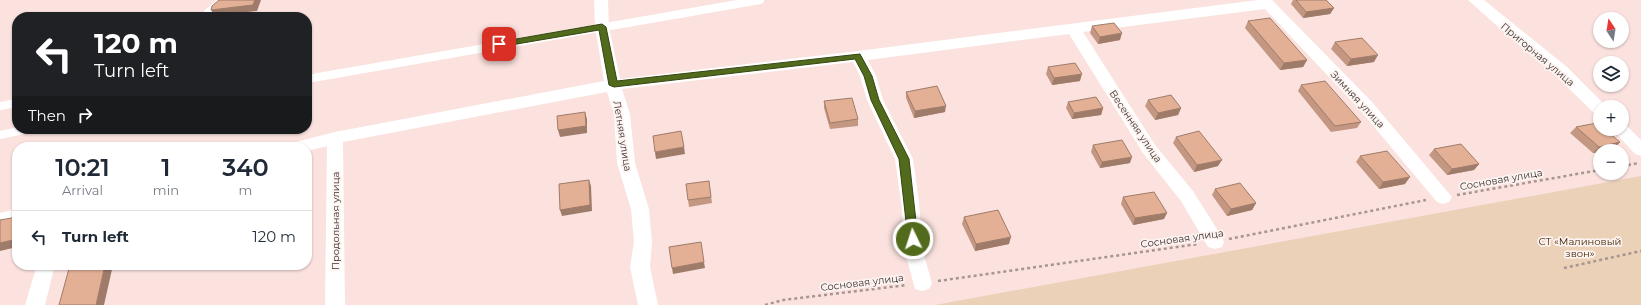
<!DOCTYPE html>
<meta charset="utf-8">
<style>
body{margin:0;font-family:Montserrat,sans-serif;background:#f2f2f3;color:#1f2937;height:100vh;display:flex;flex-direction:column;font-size:15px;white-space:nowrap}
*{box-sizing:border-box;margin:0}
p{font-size:13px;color:#747a83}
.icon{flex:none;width:22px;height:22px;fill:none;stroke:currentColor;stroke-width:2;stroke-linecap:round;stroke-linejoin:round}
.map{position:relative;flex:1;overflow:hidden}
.side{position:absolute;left:12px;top:142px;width:300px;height:128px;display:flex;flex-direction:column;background:#fff;border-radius:16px;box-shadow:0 1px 3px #0004}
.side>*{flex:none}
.top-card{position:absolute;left:12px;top:12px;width:300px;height:122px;border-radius:16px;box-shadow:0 1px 3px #0004;background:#202124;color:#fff;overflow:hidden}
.needle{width:26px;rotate:348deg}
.buttons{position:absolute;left:1593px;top:12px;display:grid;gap:8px}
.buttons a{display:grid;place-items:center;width:36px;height:36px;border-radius:50%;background:#fff;box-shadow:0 1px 3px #0004;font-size:20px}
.pin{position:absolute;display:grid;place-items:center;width:34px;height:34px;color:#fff;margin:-17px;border-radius:8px;box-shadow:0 2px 6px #0006}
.me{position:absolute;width:44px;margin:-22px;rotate:356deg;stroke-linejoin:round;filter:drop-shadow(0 0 3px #0008)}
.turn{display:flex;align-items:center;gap:14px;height:84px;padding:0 16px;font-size:18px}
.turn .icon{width:52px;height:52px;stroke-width:2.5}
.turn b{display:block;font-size:28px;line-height:34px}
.then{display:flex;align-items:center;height:38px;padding:0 16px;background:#0003;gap:8px;font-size:15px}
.eta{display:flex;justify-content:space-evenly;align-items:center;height:68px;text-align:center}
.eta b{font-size:24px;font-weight:600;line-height:28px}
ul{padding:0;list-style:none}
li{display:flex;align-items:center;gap:12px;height:52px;padding:0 16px;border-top:1px solid #e0e1e3}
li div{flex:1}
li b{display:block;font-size:15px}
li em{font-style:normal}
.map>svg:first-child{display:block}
.green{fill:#ead1b7}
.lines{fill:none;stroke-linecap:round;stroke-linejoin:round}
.path{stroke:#a79592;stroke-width:2.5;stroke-dasharray:3 3;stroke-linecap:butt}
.service{stroke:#fff;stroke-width:8}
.minor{fill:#fff;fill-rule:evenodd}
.wall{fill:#c39781}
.shaded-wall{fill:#9f7b69}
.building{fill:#e3b096;stroke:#9f7b69}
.route{fill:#516a1c;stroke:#354512}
.labels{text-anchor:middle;stroke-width:3.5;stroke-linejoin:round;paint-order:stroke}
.street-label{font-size:10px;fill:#3b3230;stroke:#fdf3f1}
.park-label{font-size:10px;fill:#402604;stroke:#fdf3f1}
</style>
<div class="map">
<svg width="1641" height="305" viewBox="0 0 1641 305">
<rect width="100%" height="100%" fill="#fbe2de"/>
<path class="green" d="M1641,176V305H935Z"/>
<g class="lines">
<path class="path" d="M1622,166L1639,163
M1457,195L1600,170
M1229,239L1426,200
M1564,268L1641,251
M938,281L1198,244
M765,305L783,300L907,285"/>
<path class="service" d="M203,17L223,0
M307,79L760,0
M0,106L17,103
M0,135L28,129"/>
<path class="minor" d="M594,0H608L609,27L620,79L858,51L1258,0H1272L1372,102L1452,197L1449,202L1443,204L1437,202L1360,110L1265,9L1083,32L1155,145L1193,191L1222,237L1224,242L1222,247L1215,249L1208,247L1181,201L1143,153L1069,34L868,60L876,76L883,100L913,159L919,202L923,252L932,283L929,289L922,291L915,289L905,252L901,202L895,159L867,100L860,76L853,62L622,89L630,114L635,163L649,209L652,242L650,267L658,305H638L630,267L634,242L631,209L617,163L614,114L607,92L343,142L345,305H325L327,146L307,151V147H290L292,143L335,132L604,81L595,27Z
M1468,0H1484L1567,67L1607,107H1600V115L1594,113L1555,75L1513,40Z
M1622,124L1626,125L1641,140V156L1635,154L1612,129H1622Z
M17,209V223L0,227V213Z
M37,265H55L45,305H25Z"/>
</g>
<path class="wall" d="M1293,0H1326L1334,8L1330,14L1303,18L1291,4Z
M1248,21L1307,60L1303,67L1280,70L1245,28Z
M1092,26L1120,40L1098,44L1090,33Z
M1335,42L1374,62L1347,66L1331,49Z
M1048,67L1080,81L1052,85L1046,74Z
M1301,85L1361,122L1357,128L1331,132L1298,91Z
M906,92L945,112L914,118L906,98Z
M1148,100L1181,108L1178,115L1155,120L1145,106Z
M824,101L858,119V126L830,129L824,108Z
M1068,102L1103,108L1101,115L1072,119L1066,108Z
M1576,127L1620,142L1614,149L1604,151H1600V152L1593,153L1570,133Z
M1176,137L1218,166L1194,172L1173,143Z
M1093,145L1130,163L1100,168L1091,152Z
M1434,149L1479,164L1474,170L1447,175L1429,155Z
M1360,156L1405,184L1379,189L1356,162Z
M709,181L712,203L689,207L688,200Z
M1215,189L1256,203L1252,210L1227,216L1212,195Z
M1123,197L1164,219L1133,225L1121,204Z
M964,217L1009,244L975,251L962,224Z"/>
<path class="shaded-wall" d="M255,0H261L257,11L215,16L211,10Z
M1334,8L1330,14L1303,18L1306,12Z
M1122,33L1120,40L1098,44L1100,37Z
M1378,55L1374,62L1347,66L1351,59Z
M1307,60L1303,67L1280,70L1284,63Z
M1082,74L1080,81L1052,85L1054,78Z
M946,106L945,112L914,118L915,111Z
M1103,108L1101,115L1072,119L1074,113Z
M1181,108L1178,115L1155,120L1158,113Z
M585,112L587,119V133L560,137L558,130Z
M1620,142L1614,149L1604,151H1600V152L1593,153L1599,147Z
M684,147L685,154L656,159L655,152Z
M1132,157L1130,163L1100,168L1102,162Z
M1222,160L1218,166L1194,172L1197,165Z
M1479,164L1474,170L1447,175L1452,169Z
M1410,177L1405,184L1379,189L1383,182Z
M589,180L591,186L592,211L562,216L560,210Z
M1256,203L1252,210L1227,216L1231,209Z
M1167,213L1164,219L1133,225L1135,218Z
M1011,237L1009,244L975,251L976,244Z
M17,239V247L0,251V243Z
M704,262L705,268L673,274L672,268Z
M105,265H113L104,305H96Z"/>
<path class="building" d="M219,0H255L253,5L211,10L212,6Z
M1296,0H1326L1334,8L1306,12Z
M1270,18L1307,60L1284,63L1248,21Z
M1114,23L1122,33L1100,37L1092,26Z
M1362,38L1378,55L1351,59L1335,42Z
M1075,63L1082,74L1054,78L1048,67Z
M1325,81L1361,122L1335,126L1301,85Z
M937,86L946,106L915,111L906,92Z
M1171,95L1181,108L1158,113L1148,100Z
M1096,97L1103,108L1074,113L1068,102Z
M852,98L858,119L830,123L824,101Z
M585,112L586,126L558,130L557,116Z
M1597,123L1600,125V129H1604L1620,142L1599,147L1576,127Z
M681,131L684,147L655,152L653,136Z
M1199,131L1222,160L1197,165L1176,137Z
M1122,140L1132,157L1102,162L1093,145Z
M1461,144L1479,164L1452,169L1434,149Z
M1387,151L1410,177L1383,182L1360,156Z
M589,180L590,205L560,210L559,184Z
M709,181L711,197L688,200L686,184Z
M1240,183L1256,203L1231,209L1215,189Z
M1154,192L1167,213L1135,218L1123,197Z
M998,210L1011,237L976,244L964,217Z
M17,217V239L0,243V220Z
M701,242L704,262L672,268L669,247Z
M70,265H105L96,305H59Z"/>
<path class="route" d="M602,24L606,27L617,81L860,54L872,76L879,100L909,159L918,239L916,242H909L908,239L899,159L871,100L864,76L855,59L614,87L609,85L599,30L499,47L495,44L499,42Z"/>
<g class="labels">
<g class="street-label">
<text transform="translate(1538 54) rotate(40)" y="4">Пригорная улица</text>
<text transform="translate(1358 99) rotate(47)" y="4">Зимняя улица</text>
<text transform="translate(1136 126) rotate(56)" y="4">Весенняя улица</text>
<text transform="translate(623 136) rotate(81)" y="4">Летняя улица</text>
<text transform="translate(1501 179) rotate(-10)" y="4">Сосновая улица</text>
<text transform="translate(335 221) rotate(-90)" y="4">Продольная улица</text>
<text transform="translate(1182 238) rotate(-8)" y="4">Сосновая улица</text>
<text transform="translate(862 282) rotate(-7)" y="4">Сосновая улица</text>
</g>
<g class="park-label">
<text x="1580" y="245">СТ «Малиновый<tspan x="1580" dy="12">звон»</tspan></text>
</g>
</g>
</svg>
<div class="buttons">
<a><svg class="needle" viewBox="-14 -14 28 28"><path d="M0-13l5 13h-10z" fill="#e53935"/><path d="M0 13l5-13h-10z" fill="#747a83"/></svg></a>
<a><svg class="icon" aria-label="layers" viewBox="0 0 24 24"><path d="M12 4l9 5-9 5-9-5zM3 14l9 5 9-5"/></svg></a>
<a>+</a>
<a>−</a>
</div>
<div class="pin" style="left:499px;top:44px;background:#d93025"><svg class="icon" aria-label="arrive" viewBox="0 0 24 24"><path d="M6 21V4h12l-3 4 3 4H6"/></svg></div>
<svg class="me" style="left:913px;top:239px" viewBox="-20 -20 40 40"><circle r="17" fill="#516a1c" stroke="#fff" stroke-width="3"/><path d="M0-11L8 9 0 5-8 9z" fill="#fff"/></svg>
<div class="top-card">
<div class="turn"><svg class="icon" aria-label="left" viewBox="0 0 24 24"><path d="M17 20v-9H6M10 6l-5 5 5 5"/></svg><div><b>120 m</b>Turn left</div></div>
<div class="then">Then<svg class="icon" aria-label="right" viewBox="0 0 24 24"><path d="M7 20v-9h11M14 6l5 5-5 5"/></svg></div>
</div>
<section class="side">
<div class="eta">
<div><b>10:21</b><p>Arrival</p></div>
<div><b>1</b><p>min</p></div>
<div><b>340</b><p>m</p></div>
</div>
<ul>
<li><svg class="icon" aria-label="left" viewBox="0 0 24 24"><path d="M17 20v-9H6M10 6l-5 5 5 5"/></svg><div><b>Turn left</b></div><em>120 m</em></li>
</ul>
</section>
</div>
